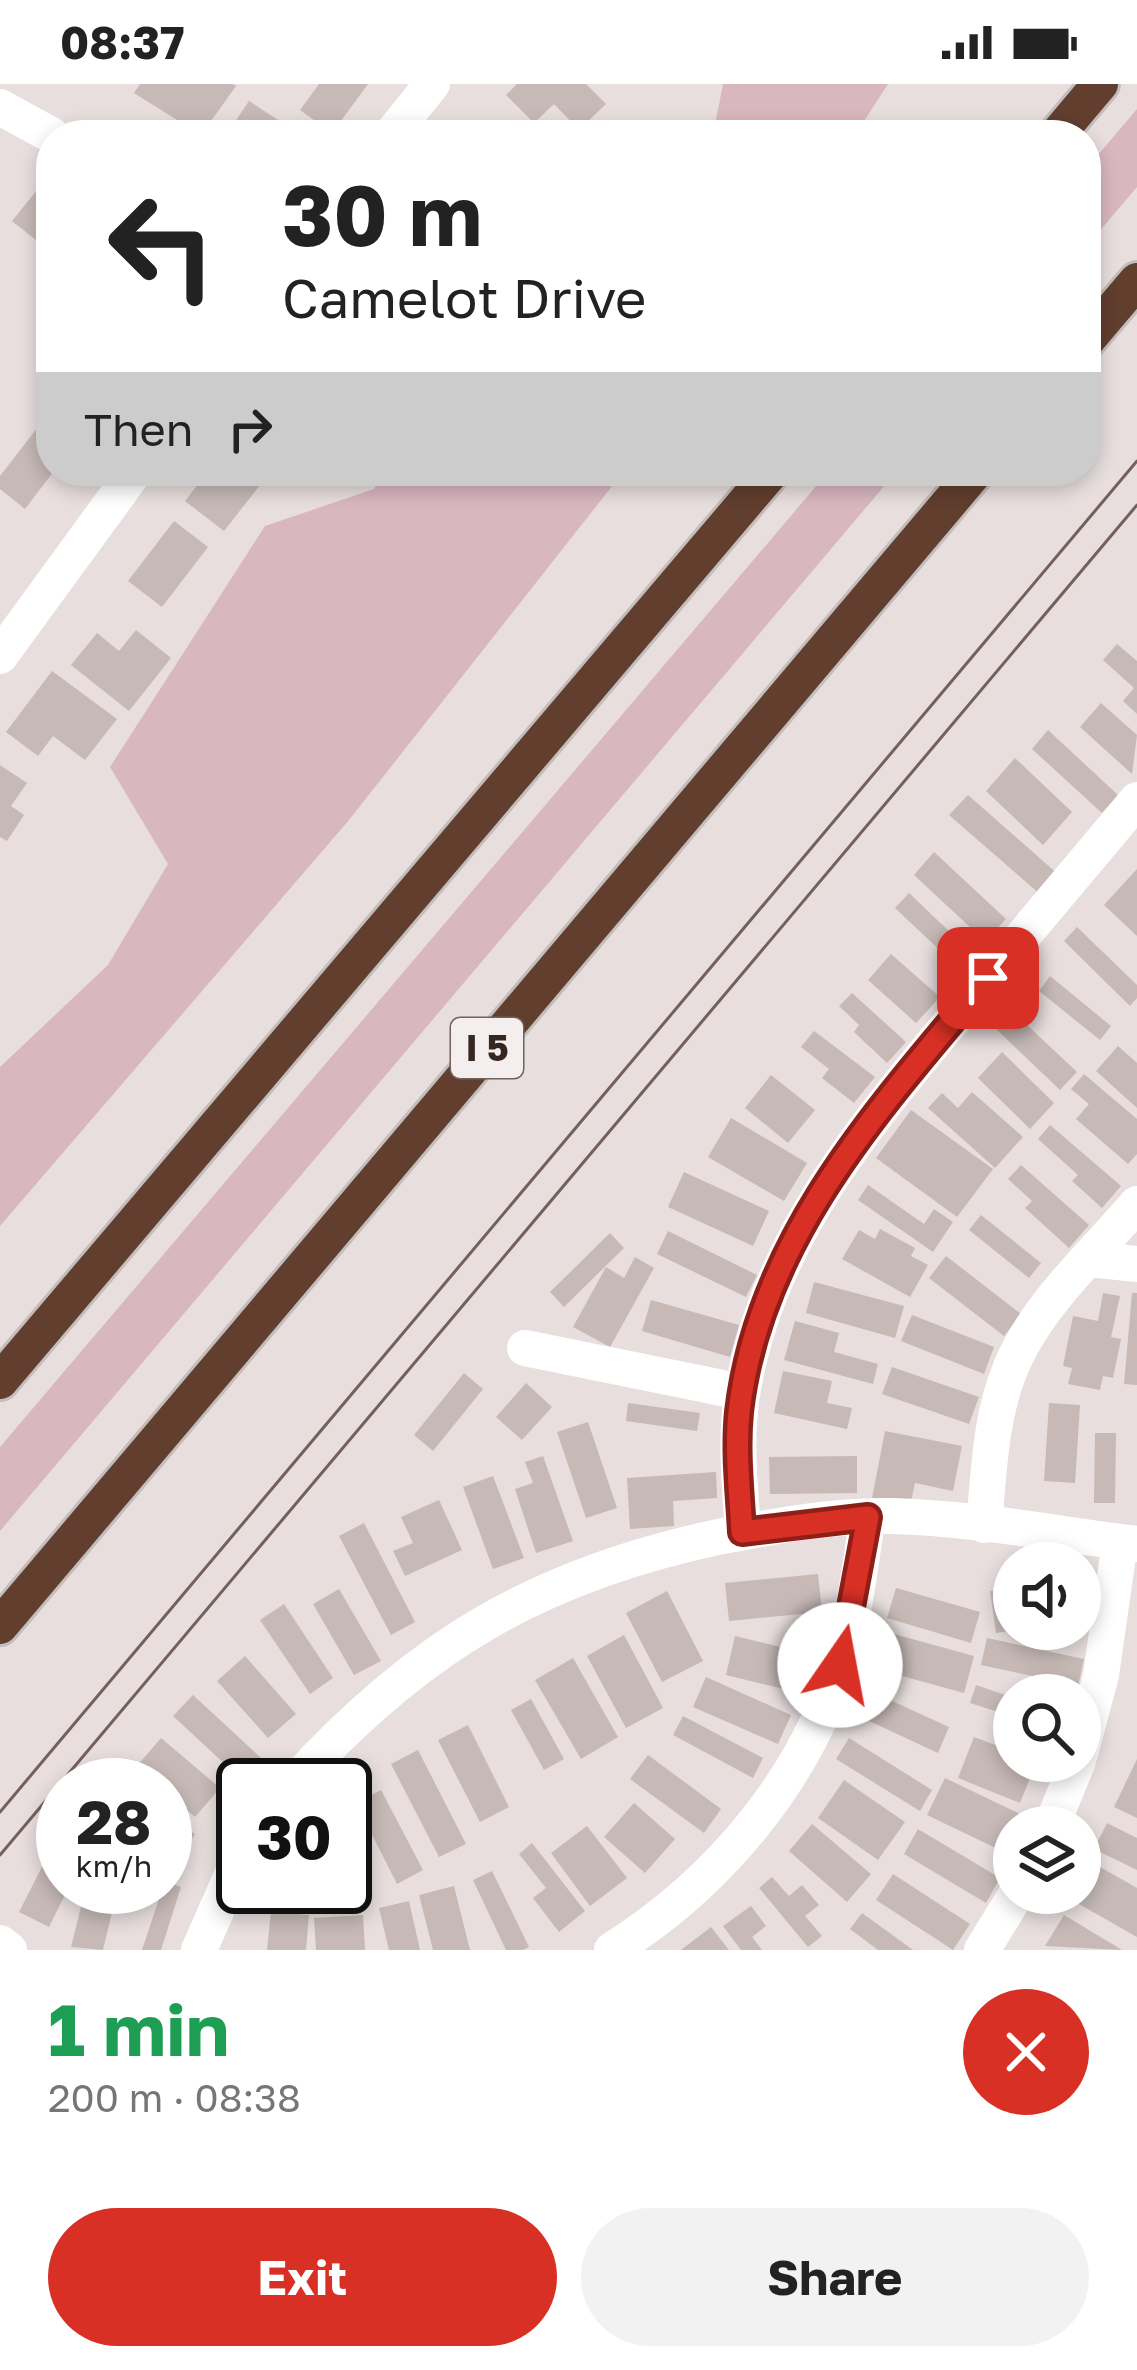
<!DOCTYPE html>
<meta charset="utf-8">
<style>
body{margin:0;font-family:"Golos Text",sans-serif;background:#f2f2f2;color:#222;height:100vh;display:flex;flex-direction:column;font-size:45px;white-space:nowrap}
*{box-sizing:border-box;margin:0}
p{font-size:39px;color:#767676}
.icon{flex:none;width:66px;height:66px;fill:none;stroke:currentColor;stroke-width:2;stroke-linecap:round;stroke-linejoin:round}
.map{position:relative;height:1866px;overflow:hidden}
.details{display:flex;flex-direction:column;background:#fff;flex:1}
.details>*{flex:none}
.banner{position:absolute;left:36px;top:36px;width:1065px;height:366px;border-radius:48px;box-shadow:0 6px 18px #0003;background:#fff;color:#222;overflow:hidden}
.buttons{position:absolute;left:993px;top:1458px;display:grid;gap:24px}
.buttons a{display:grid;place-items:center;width:108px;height:108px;border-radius:50%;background:#fff;box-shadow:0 6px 18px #0003;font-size:60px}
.speed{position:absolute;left:36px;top:1674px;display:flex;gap:24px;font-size:60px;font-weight:700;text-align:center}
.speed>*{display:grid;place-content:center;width:156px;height:156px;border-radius:50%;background:#fff;box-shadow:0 6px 18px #0003;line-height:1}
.speed small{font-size:30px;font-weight:400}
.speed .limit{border:6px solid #111;border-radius:18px;background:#fff;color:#111}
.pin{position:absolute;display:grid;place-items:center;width:102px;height:102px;color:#fff;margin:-51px;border-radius:24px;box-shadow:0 6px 18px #0006}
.me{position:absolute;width:132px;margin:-66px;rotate:12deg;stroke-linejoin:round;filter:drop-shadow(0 0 9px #0008)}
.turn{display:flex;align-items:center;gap:42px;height:252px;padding:0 48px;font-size:54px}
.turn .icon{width:156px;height:156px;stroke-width:2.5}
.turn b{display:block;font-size:84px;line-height:102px}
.then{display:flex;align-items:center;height:114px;padding:0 48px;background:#0003;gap:24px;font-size:45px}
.round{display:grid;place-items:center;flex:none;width:126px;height:126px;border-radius:63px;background:#f2f2f2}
.summary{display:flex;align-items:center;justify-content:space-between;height:204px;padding:0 48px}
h1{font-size:72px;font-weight:700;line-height:90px;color:#1e9e55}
.cta{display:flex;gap:24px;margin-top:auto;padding:24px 48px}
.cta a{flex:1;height:138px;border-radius:72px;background:#d93025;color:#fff;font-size:48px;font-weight:700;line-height:138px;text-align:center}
.cta a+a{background:#f2f2f2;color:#222}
.status{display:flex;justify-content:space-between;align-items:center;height:84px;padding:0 60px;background:#fff;direction:ltr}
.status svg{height:33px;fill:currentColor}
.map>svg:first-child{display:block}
.green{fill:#d9b7bf}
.building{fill:#c6b9b6}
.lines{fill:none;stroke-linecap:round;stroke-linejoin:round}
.highway-casing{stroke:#c3bebc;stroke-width:42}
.street{stroke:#fff;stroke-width:36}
.highway{stroke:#613e2e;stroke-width:36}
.tram{stroke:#73605a;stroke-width:3}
.route-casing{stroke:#8d1f18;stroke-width:30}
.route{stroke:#d93025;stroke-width:21}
.labels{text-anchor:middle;stroke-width:9;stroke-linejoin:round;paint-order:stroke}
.shield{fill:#f5eeee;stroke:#70625e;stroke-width:3}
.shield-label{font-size:36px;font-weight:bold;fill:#372620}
</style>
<div class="status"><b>08:37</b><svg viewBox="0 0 49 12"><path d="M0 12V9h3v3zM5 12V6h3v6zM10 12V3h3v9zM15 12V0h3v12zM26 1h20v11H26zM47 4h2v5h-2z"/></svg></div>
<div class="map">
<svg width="1137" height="1866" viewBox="0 0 1137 1866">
<rect width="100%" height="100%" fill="#e8dede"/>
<path class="green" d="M723,0H888L855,51H713Z
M1137,25V103L1086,163V85Z
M385,387H624L349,736L0,1142V983L108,881L168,780L110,683L265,442L374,405Z
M829,387H897L0,1447V1363Z"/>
<path class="building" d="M140,0H233L236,2L201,51L134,9Z
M319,0H368L332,49L300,26Z
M517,0H586L606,20L579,46L554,20L534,39L506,11Z
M249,17L301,51H226Z
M37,106L51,117V168L12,137Z
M41,339L51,347L54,387L25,425L0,405V392Z
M208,387H271L224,447L185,417Z
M174,437L208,463L162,523L128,497Z
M136,546L171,574L129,627L71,581L97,549L119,567Z
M1117,560L1137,577V630L1123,617L1134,604L1103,576Z
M52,587L117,635L85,676L53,652L38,672L6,648Z
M1101,619L1137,651L1132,690L1080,643Z
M1048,646L1118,711L1102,729L1032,665Z
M1015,674L1072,728L1043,761L986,707Z
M0,681L27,699L11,722L24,731L7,757L0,753Z
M968,711L1059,791L1041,811L949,731Z
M934,768L1006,835L985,857L914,791Z
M1137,785V852L1104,821Z
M909,809L977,874L964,889L895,824Z
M1077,843L1137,901V914L1130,922L1064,857Z
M891,870L940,913L916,939L868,896Z
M1050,892L1111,942L1100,956L1039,907Z
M852,909L906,958L887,979L854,948L859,941L839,922Z
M1009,924L1077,988L1060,1006L993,942Z
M814,947L875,993L854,1019L822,994L829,985L801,963Z
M1118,962L1137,979V1024L1096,987Z
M1002,968L1054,1019L1030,1045L978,994Z
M1084,990L1137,1035V1070L1128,1080L1076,1035L1089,1020L1071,1005Z
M771,991L815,1026L788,1059L745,1024Z
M972,1008L1023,1053L995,1084L928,1024L942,1009L958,1024Z
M911,1026L993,1085L957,1133L876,1074Z
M731,1034L807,1079L784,1117L708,1073Z
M1050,1041L1121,1102L1102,1124L1072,1097L1078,1091L1038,1055Z
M1021,1081L1089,1141L1069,1164L1025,1124L1032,1117L1008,1095Z
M684,1088L769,1127L753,1162L668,1123Z
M868,1101L924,1140L934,1125L953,1138L933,1168L858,1116Z
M981,1131L1041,1179L1029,1194L969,1146Z
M880,1145L915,1164L911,1172L928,1181L910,1213L842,1175L859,1146L875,1155Z
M668,1147L757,1191L746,1213L657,1170Z
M610,1149L624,1164L564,1223L550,1208Z
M946,1172L1021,1230L1004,1252L929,1194Z
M635,1173L654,1184L610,1263L573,1243L606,1183L624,1194Z
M814,1198L904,1222L895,1254L806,1229Z
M1103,1209L1120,1212L1111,1253L1121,1255L1113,1294L1103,1292L1100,1306L1068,1300L1072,1284L1063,1282L1073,1232L1098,1237Z
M1132,1209H1137V1301L1124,1300Z
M651,1216L739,1241L730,1273L642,1247Z
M912,1231L994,1263L984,1290L901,1257Z
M795,1237L839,1249L834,1268L878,1280L873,1300L784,1276Z
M892,1283L979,1313L969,1340L882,1310Z
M783,1287L832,1297L827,1319L852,1324L847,1345L774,1329Z
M464,1289L483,1305L433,1367L414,1351Z
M526,1299L552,1323L522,1356L496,1333Z
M628,1319L700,1329L697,1347L626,1337Z
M1049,1319L1080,1321L1075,1399L1044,1397Z
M588,1338L617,1424L586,1434L557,1348Z
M885,1347L962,1362L953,1407L915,1399L910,1422L872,1414Z
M1095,1349H1116L1115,1419H1094Z
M543,1372L573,1457L536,1469L515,1405L533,1399L525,1378Z
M857,1372V1409L770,1410L769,1373Z
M716,1388L717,1414L673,1417L674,1442L630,1445L627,1394Z
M493,1392L524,1474L493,1485L463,1403Z
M439,1416L462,1466L405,1492L393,1467L413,1459L401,1433Z
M364,1439L415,1538L391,1551L339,1452Z
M818,1490L822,1528L729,1537L725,1499Z
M896,1504L980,1528L971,1559L887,1534Z
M1014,1504V1546L996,1549L990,1507Z
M339,1505L381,1577L354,1591L313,1520Z
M667,1507L703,1577L662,1598L626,1529Z
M284,1520L333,1594L310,1610L260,1536Z
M894,1550L974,1572L964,1609L884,1587Z
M624,1551L663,1624L626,1644L587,1572Z
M735,1552L818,1572L809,1611L726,1591Z
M987,1554L1084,1575L1078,1602L981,1581Z
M245,1572L296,1630L268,1654L217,1597Z
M573,1574L618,1653L581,1675L535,1596Z
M706,1593L791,1631L778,1660L693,1623Z
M976,1601L1014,1614V1633L970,1619Z
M193,1611L261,1674L241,1695L173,1632Z
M879,1611L949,1643L938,1669L867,1636Z
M531,1615L564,1675L544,1686L511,1626Z
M683,1632L763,1674L753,1694L673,1651Z
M468,1641L509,1723L480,1738L438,1656Z
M974,1653L1014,1668V1677H1037L1020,1719L958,1694Z
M161,1654L220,1704L195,1733L165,1708V1701H157L136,1683Z
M849,1654L932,1706L920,1727L836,1675Z
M418,1666L466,1760L439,1773L391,1680Z
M648,1671L721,1725L704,1749L630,1695Z
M1137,1675V1734L1114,1723Z
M945,1694L1024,1732L1006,1769L927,1731Z
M844,1696L905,1738L878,1776L818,1734Z
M381,1706L423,1786L397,1800L356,1719Z
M634,1719L675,1755L645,1789L604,1753Z
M165,1731L195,1750L170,1788L165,1785Z
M1107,1739L1137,1754V1786L1094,1765Z
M812,1740L871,1790L847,1818L789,1767Z
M587,1742L627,1794L590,1822L551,1769Z
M918,1745L1000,1794L986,1819L904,1770Z
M345,1746L364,1765L345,1786Z
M532,1759L585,1827L559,1848L533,1814L546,1804L519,1770Z
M47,1773L63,1781V1803H69L49,1843L19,1828Z
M1100,1783L1137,1804V1853L1079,1820Z
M492,1787L529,1863L523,1866H506L473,1796Z
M893,1790L970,1840L953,1866L876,1816Z
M772,1793L789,1812L802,1801L819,1821L805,1832L822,1852L808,1863L759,1804Z
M165,1797L181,1803L161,1866H142Z
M454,1802L470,1866H433L419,1811Z
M86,1803H118L103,1866L71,1863Z
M409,1817L420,1866H389L379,1824Z
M751,1822L766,1842L752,1853L762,1866H741L723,1842Z
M271,1828L309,1831L306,1866H267Z
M862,1829L913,1866H878L850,1845Z
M363,1831L365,1866H316L314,1834Z
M1064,1831L1122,1866L1045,1862Z
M711,1843L729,1866H681Z"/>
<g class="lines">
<g class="highway-casing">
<path id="highway" d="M1057,51L1100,0
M1086,257L1137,197
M0,1297L772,387
M0,1542L976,387"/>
</g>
<path class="street" d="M0,23L51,51
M391,51L432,0
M0,572L135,387
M1089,1175L1137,1180
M525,1264L742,1308
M984,1441C989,1388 990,1333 1011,1283C1036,1222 1094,1170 1137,1120
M743,1448C740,1403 735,1356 742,1311C766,1156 869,1036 966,920C1023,852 1080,784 1137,716
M1080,1670L1101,1591L1120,1458
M292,1701C417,1563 536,1492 718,1453C775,1442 833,1431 891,1432C973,1434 1056,1450 1137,1460
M1051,1743L1078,1677
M0,1859L9,1866
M199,1866L243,1766
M612,1866C720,1798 809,1692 844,1568C856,1525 860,1478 868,1433
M982,1866L1017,1809"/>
<use href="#highway" class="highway"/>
<path class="tram" d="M0,1728L1137,377
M0,1771L1137,421"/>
</g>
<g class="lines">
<g class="route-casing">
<path id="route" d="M840,1581L868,1433L742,1448C740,1409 735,1368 739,1328C759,1154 881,1022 988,894"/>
</g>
<use href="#route" class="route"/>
</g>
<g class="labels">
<rect class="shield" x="451" y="934" width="72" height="60" rx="9"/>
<g class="shield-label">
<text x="487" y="977">I 5</text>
</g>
</g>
</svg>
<div class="buttons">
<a><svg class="icon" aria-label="sound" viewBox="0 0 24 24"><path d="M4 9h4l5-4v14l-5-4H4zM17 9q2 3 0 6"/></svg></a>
<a><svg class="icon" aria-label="search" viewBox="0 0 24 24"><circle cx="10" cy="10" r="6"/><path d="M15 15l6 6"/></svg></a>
<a><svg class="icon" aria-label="layers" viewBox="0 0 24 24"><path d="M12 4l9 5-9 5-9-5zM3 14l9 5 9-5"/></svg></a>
</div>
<div class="speed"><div>28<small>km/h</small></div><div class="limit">30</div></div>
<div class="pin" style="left:988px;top:894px;background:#d93025"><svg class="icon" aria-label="arrive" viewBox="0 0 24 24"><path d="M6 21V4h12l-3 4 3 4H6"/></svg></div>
<svg class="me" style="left:840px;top:1581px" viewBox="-20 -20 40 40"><circle r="19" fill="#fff"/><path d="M0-13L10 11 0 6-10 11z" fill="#d93025"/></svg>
<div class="banner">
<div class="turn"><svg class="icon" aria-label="left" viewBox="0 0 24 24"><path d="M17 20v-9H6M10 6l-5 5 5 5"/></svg><div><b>30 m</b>Camelot Drive</div></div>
<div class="then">Then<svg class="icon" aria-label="right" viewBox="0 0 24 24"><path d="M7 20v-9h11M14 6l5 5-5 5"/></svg></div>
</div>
</div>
<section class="details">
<div class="summary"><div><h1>1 min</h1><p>200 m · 08:38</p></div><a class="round" style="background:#d93025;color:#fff"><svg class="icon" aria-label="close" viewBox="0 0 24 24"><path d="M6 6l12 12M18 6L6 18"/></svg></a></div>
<div class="cta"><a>Exit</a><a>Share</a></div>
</section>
